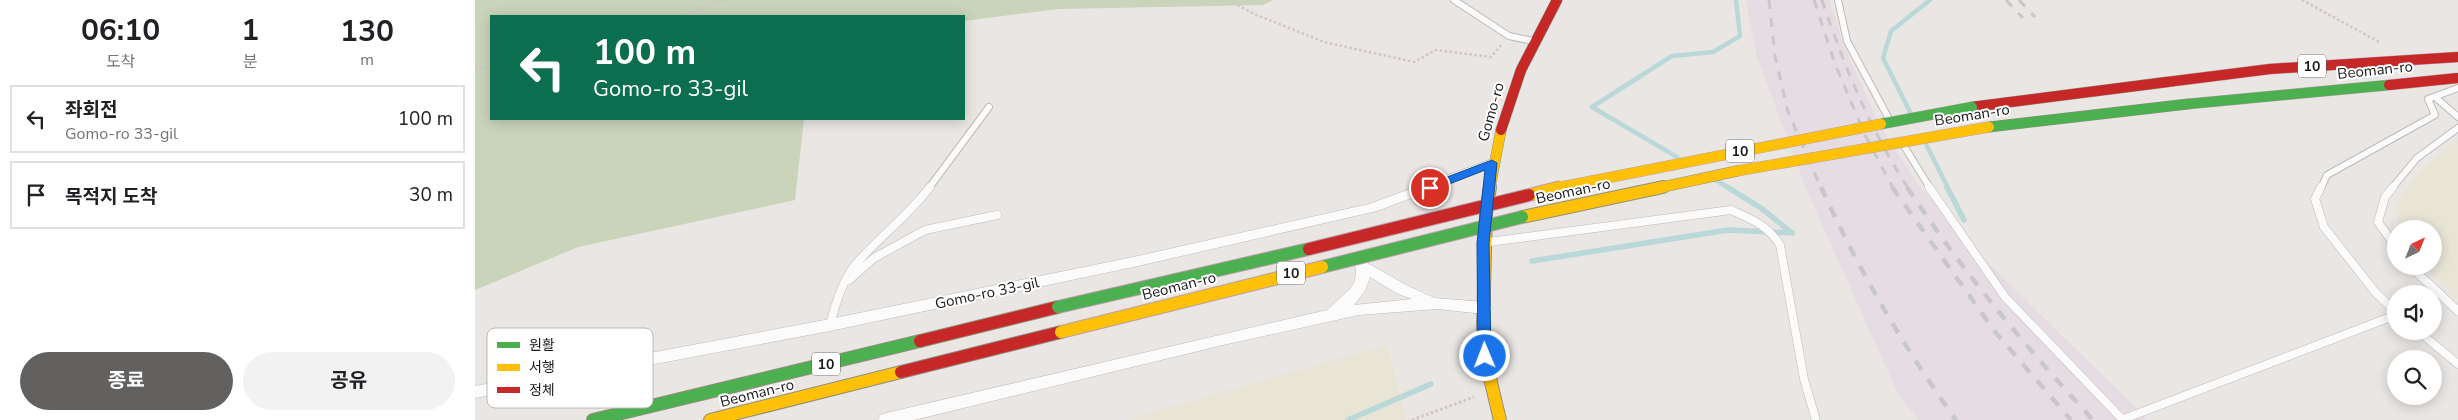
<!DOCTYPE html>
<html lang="ko">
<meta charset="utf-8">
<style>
body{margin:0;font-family:"Nunito Sans","Noto Sans KR",sans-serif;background:#f2f2f2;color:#202124;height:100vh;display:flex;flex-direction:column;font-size:19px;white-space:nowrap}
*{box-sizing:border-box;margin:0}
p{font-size:16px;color:#757577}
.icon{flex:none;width:28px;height:28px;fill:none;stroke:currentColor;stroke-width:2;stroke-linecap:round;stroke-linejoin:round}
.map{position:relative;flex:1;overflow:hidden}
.details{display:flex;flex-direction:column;background:#fff;width:475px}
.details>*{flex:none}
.banner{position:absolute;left:15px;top:15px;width:475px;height:105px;border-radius:0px;box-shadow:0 2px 12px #0003;background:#0b6e4f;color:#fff;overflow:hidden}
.needle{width:32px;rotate:43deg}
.buttons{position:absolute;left:1912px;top:220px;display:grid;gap:10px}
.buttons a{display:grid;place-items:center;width:55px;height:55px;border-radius:50%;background:#fff;box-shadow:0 2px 12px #0003;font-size:25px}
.pin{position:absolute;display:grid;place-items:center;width:42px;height:42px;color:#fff;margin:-21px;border:2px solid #fff;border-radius:50%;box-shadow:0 1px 5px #0007}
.me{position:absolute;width:55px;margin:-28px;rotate:359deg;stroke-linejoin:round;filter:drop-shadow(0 0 4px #0008)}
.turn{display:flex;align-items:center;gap:18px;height:105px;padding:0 20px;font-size:22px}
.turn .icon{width:65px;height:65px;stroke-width:2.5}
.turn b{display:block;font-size:35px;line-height:42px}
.eta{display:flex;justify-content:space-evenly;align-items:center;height:85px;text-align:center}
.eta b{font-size:30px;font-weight:700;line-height:35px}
.cta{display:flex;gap:10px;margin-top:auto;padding:10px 20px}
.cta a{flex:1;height:58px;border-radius:30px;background:#626160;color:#fff;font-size:20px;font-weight:700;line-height:58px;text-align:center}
.cta a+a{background:#f2f2f2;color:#202124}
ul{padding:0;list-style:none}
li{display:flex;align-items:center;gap:15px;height:68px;margin:0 10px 8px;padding:0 10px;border:2px solid #e0e0e0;border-radius:0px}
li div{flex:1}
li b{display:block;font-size:19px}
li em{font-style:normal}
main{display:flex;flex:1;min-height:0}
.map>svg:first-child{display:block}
.industrial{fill:#e6dce3}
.farmland{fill:#e8e5d7}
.forest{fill:#c9d4bb}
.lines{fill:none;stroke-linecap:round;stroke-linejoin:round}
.stream-far1{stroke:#bad8d8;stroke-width:4.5}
.stream{stroke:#bad8d8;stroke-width:5.5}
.lane-far1-casing{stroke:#bcbbb9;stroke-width:8}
.lane-casing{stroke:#bcbbb9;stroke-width:9}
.street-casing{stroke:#bcbbb9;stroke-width:1}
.fast-far1-casing{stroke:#908e7e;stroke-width:11}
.fast-casing{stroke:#908e7e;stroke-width:14}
.slow-far1-casing{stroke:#908e7e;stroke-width:11}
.slow-casing{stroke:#908e7e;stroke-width:14}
.jam-far1-casing{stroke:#908e7e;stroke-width:11}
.jam-casing{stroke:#908e7e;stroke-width:14}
.path-far1{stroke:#d3c5c7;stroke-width:2.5;stroke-dasharray:2.5 2.5;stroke-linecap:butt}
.path{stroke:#d3c5c7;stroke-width:3;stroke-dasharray:2.5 2.5;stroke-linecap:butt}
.lane-far1{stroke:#fcfbfb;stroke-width:6}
.lane{stroke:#fcfbfb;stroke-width:8}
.street{fill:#fcfbfb;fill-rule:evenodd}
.fast-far1{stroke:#4caf50;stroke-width:10}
.fast{stroke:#4caf50;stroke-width:12}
.slow-far1{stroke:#ffc107;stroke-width:10}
.slow{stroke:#ffc107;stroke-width:12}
.jam-far1{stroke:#c62828;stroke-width:10}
.jam{stroke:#c62828;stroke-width:12}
.rail-far1{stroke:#c9c8c8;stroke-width:3;stroke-dasharray:9 9;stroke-linecap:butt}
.rail{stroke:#c9c8c8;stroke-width:4.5;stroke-dasharray:11 11;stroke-linecap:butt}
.fast-bridge-far1-casing{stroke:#ba9eaa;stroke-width:11;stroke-linecap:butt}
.fast-bridge-casing{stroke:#ba9eaa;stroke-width:14;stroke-linecap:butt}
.slow-bridge-far1-casing{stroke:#ba9eaa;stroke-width:11;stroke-linecap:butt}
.slow-bridge-casing{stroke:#ba9eaa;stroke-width:14;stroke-linecap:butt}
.jam-bridge-far1-casing{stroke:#ba9eaa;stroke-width:11;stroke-linecap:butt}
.jam-bridge-casing{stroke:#ba9eaa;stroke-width:14;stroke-linecap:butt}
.fast-bridge-far1{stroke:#4caf50;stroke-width:10}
.fast-bridge{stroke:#4caf50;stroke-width:12}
.slow-bridge-far1{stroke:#ffc107;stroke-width:10}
.slow-bridge{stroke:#ffc107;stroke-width:12}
.jam-bridge-far1{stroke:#c62828;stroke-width:10}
.jam-bridge{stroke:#c62828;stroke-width:12}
.route{fill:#1a73e8;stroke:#114b97}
.labels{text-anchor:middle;stroke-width:4;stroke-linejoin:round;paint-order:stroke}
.shield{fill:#fff;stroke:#5f5f5f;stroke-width:1}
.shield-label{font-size:14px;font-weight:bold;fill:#1a1a1a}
.street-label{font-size:15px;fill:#1a1a1a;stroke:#fff}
.key{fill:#fff;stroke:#bababa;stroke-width:1}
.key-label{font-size:14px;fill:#1a1a1a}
</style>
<main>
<section class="details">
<div class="eta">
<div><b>06:10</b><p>도착</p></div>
<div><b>1</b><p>분</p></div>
<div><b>130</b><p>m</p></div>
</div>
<ul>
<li><svg class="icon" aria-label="left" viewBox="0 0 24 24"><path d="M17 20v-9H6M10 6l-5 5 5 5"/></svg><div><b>좌회전</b><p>Gomo-ro 33-gil</p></div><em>100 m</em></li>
<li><svg class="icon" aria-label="arrive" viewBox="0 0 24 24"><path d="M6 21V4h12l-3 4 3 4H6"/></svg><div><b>목적지 도착</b></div><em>30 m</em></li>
</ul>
<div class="cta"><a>종료</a><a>공유</a></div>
</section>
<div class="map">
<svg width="1983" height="420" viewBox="0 0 1983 420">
<rect width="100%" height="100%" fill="#e9e6e3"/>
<path class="industrial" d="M1271,0H1354L1369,46L1402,120L1442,183L1496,246L1673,420H1444L1424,396L1332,191L1282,57Z"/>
<path class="farmland" d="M1983,139V300L1947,266H1959V229H1926L1920,206L1942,175Z
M912,345L931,420H651Z"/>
<path class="forest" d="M0,0H798L788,5L583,9L489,21V16H16V119H329L320,200L103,247L0,290Z"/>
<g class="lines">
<path class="stream-far1" d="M1436,114L1408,58L1416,31L1455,0
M1451,144L1473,188
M1202,157L1117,107L1197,56L1238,52L1265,36L1261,0
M1239,179L1254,188"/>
<path class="stream" d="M1252,187L1286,208L1317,233
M1472,187L1489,220
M1057,261L1253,230L1317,233
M873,420L956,384"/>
<g class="lane-far1-casing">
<path id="lane-far1" d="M979,0L1034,36L1058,41
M1363,0L1372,41L1414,119
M1960,97L1983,117
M1429,146L1455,188
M454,188L514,107
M1846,188L1852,175L1960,115L1953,99L1983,88
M1917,188L1942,158L1983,128"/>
</g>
<g class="lane-casing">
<path id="lane" d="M1454,187L1530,297L1648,420
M1846,187L1840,199L1849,227L1901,293L1921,312
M1918,187L1910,197L1903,222L1921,247
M1014,242L1256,210C1278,220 1292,225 1305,245L1329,379L1341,420
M1935,266L1983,311
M374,280L399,258L450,230L522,215
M355,325C360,305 367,281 380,265C404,237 433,216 455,187
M1943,331L1983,364
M1646,420L1921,315"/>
</g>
<g class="street-casing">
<path id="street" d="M1017,159L1022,160L1024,163L1022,166L902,211L663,266L355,331L0,398V386L355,319L663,256L894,204Z
M878,255L933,286L960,298L1009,302L1014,304L1017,308L1014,312L1009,314L962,309L884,315L748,345L439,420H403L405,415L411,413L852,310L875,289L880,281L881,268L871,260L873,256ZM895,277L923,294L937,299L879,305L890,291Z"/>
</g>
<g class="fast-far1-casing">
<path id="fast-far1" d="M1514,127L1713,104"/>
</g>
<g class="fast-casing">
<path id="fast" d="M118,420L445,341"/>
</g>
<g class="slow-far1-casing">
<path id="slow-far1" d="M1015,188L1026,130
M1183,188L1262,171"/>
</g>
<g class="slow-casing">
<path id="slow" d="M1015,187L1011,214L1008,325L1010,357L1025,420
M1047,217L1188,187
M235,420L426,372"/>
</g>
<g class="jam-far1-casing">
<path id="jam-far1" d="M1497,107L1692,82
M1026,130L1046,70L1082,0"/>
</g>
<g class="jam-casing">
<path id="jam" d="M445,341L583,307
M426,372L586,332"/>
</g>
<path class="path-far1" d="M754,0L779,14L849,42L939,62L961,50L1016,57L1027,44
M1827,0L1906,43
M208,16L247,0
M0,69L16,68"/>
<path class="path" d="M937,420L999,397"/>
<use href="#lane-far1" class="lane-far1"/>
<use href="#lane" class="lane"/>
<use href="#street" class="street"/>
<use href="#fast-far1" class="fast-far1"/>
<use href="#fast" class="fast"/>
<use href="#slow-far1" class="slow-far1"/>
<use href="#slow" class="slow"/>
<use href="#jam-far1" class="jam-far1"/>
<use href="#jam" class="jam"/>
<path class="rail-far1" d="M1294,0L1300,56L1313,112L1346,188
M1339,0L1360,64L1391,137L1418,188
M1347,0C1369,66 1395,129 1433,188
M1531,0L1548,18
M1544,0L1560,17"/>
<path class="rail" d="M1346,187C1383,269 1428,346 1481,420
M1417,187L1521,333L1596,420
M1432,187C1487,271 1550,346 1618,420"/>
<g class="fast-bridge-far1-casing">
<path id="fast-bridge-far1" d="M1713,104L1914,85
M1406,124L1497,107"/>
</g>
<g class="fast-bridge-casing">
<path id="fast-bridge" d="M847,267L1047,217
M583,307L834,249"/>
</g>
<g class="slow-bridge-far1-casing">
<path id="slow-bridge-far1" d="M1262,171L1514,127
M1081,188L1406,124"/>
</g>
<g class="slow-bridge-casing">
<path id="slow-bridge" d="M1054,195L1086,187
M586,332L847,267"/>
</g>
<g class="jam-bridge-far1-casing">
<path id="jam-bridge-far1" d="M1692,82L1795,69L1983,57
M1914,85L1983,78"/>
</g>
<g class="jam-bridge-casing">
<path id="jam-bridge" d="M834,249L1054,195"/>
</g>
<use href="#fast-bridge-far1" class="fast-bridge-far1"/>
<use href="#fast-bridge" class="fast-bridge"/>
<use href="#slow-bridge-far1" class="slow-bridge-far1"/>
<use href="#slow-bridge" class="slow-bridge"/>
<use href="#jam-bridge-far1" class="jam-bridge-far1"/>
<use href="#jam-bridge" class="jam-bridge"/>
</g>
<path class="route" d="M1017,160L1022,163L1014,243L1016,356L1010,361L1003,356L1002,243L1010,170L959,190H951L949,188L951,185Z"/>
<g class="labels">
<g class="shield">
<rect x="1823" y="54.5" width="28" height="23" rx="4"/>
<rect x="1251" y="139.5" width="28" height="23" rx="4"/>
<rect x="802" y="261.5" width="28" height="23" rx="4"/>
<rect x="337" y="352.5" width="28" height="23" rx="4"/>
</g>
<g class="shield-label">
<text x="1837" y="71">10</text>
<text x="1265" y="156">10</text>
<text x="816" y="278">10</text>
<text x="351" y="369">10</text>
</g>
<g class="street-label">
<text transform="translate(1900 70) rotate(-6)" y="5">Beoman-ro</text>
<text transform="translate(1016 112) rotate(-74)" y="5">Gomo-ro</text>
<text transform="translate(1497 115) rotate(-9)" y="5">Beoman-ro</text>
<text transform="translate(1098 191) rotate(-12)" y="5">Beoman-ro</text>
<text transform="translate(704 286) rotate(-14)" y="5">Beoman-ro</text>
<text transform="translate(512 293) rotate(-12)" y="5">Gomo-ro 33-gil</text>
<text transform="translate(282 393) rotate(-14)" y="5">Beoman-ro</text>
</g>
</g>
<rect x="12" y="328" width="166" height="80" rx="8" class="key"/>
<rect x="22" y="342" width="23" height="6" fill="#4caf50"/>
<rect x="22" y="364" width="23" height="7" fill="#ffc107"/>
<rect x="22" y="387" width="23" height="6" fill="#c62828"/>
<g class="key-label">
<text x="54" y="350">원활</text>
<text x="54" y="372">서행</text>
<text x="54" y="395">정체</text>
</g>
</svg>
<div class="buttons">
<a><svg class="needle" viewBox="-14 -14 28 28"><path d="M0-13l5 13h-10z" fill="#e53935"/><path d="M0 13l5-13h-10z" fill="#757577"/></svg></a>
<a><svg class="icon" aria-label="sound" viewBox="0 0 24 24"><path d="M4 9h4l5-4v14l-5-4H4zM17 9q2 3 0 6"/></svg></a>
<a><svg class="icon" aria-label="search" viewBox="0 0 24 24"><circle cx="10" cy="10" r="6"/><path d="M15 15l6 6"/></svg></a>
</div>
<div class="pin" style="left:955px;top:188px;background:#d93025"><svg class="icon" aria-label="arrive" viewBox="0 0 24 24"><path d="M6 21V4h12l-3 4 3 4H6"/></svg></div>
<svg class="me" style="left:1010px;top:356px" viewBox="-20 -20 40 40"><circle r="17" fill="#1a73e8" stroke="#fff" stroke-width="3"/><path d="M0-11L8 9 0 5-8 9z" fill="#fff"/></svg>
<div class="banner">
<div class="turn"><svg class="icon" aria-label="left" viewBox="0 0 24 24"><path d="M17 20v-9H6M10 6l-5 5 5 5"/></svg><div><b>100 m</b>Gomo-ro 33-gil</div></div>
</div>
</div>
</main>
